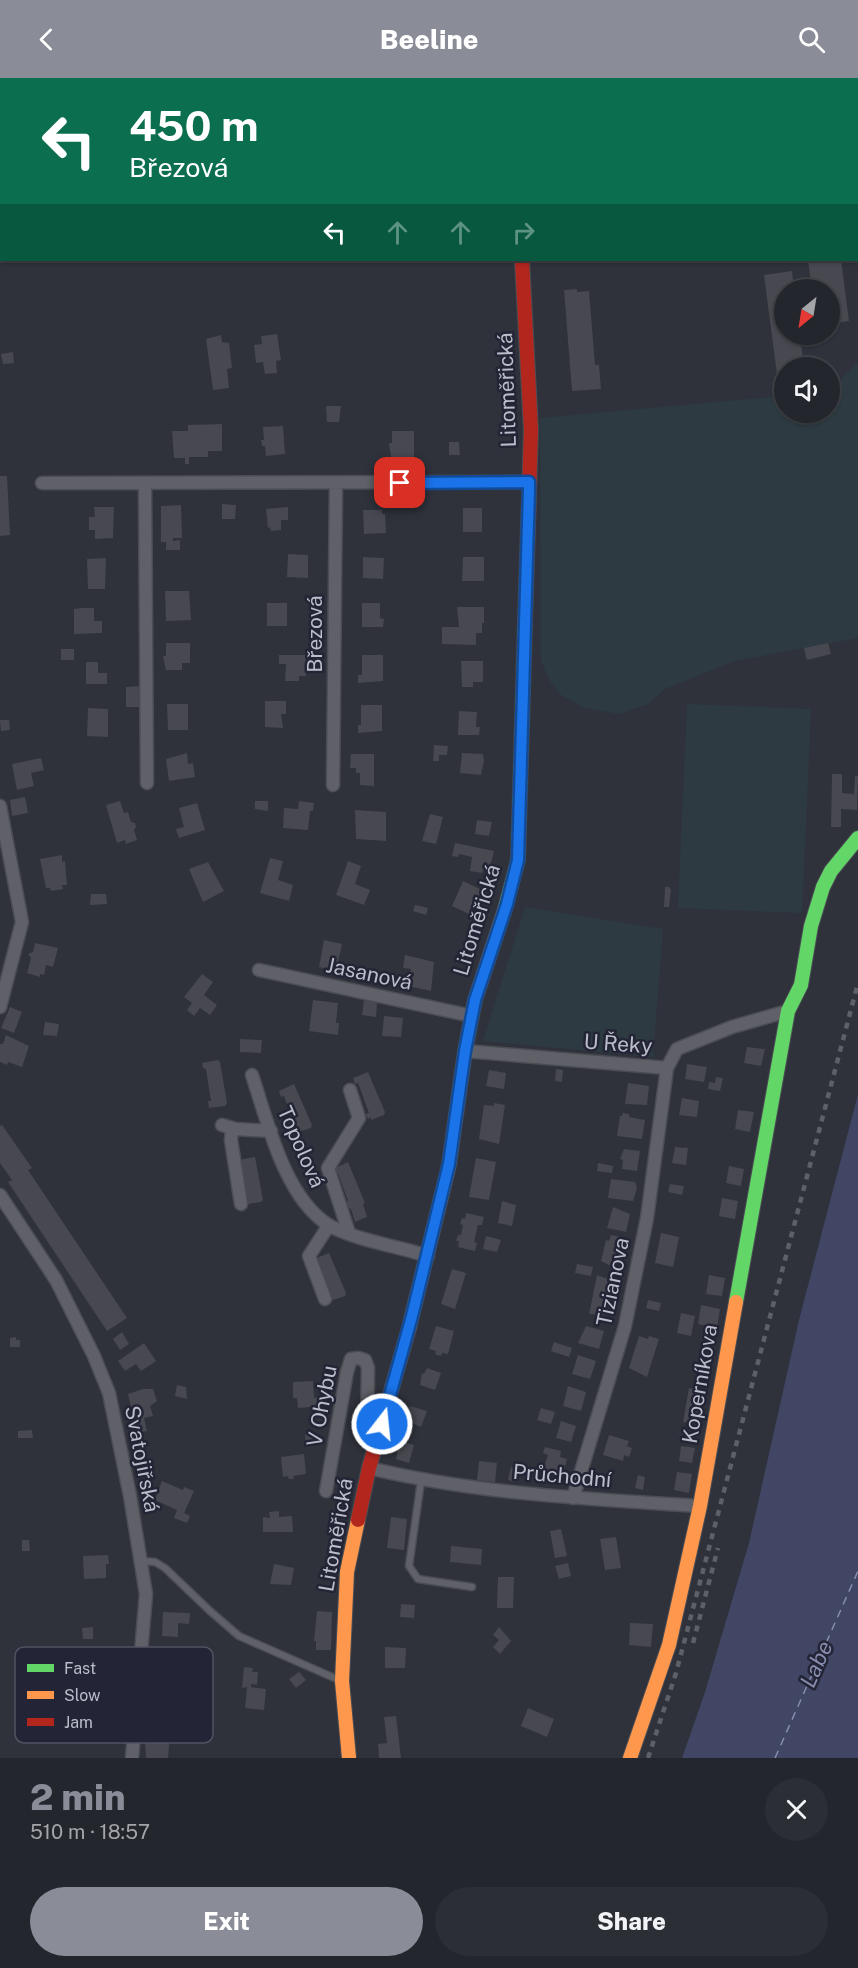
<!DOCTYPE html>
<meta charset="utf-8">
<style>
body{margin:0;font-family:"Public Sans",sans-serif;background:#2b2e34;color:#f1f3f6;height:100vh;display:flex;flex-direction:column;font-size:22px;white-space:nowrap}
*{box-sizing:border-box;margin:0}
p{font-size:20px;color:#a3a5a9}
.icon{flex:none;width:33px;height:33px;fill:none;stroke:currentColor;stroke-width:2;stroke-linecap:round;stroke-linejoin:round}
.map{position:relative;height:1680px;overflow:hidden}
.details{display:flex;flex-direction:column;background:#23262c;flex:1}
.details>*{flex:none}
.hud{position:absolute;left:0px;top:0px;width:858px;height:183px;box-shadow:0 2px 4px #0004,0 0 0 2px #404348;background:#0b6e4f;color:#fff;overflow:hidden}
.needle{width:39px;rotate:210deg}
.tools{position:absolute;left:774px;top:201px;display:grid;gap:12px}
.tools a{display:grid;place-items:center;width:66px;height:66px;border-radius:50%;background:#23262c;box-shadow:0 2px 4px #0004,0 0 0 2px #404348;font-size:30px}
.pin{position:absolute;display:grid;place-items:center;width:51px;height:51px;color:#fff;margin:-26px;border-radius:12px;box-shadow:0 3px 9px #0006}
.me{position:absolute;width:66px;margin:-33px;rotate:16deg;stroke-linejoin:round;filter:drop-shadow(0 0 4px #0008)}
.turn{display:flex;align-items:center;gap:21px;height:126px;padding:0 30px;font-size:27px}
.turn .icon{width:78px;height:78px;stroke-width:2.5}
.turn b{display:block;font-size:42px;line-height:51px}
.lanes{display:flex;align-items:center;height:57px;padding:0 30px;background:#0003;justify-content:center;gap:30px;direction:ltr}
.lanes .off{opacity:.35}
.round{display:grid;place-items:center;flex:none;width:63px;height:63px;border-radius:32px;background:#2b2e34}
.summary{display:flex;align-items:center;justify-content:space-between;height:102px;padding:0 30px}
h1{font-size:36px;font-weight:800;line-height:45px;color:#8a8c98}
.primary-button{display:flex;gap:12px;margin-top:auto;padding:12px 30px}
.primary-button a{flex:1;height:69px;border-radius:36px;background:#8a8c98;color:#fff;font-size:24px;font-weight:800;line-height:69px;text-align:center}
.primary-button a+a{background:#2b2e34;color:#f1f3f6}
header{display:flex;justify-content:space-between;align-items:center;height:78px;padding:0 30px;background:#8a8c98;color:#fff;font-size:27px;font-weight:800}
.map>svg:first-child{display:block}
.green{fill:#2d3a41}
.water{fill:#404663}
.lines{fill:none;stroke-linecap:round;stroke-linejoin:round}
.ferry{stroke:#868dae;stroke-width:1.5;stroke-dasharray:8 6;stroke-linecap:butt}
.building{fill:#474850}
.lane-casing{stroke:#4b4d54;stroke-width:9}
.street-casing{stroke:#4b4d54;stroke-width:15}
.fast-casing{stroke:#4b4d54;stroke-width:16}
.slow-casing{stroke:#4b4d54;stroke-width:16}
.jam-casing{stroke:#4b4d54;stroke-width:16}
.lane{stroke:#606168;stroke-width:6}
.street{stroke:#606168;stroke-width:12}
.fast{stroke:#63d668;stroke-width:14}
.slow{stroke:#ff974d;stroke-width:14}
.jam{stroke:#b3261e;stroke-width:14}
.rail{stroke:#5e6067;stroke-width:4.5;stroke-dasharray:6 6;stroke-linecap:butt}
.route-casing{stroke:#114b97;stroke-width:15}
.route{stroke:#1a73e8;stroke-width:10}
.labels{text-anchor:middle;stroke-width:5;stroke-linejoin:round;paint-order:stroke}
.street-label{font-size:21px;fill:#bbbdca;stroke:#232536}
.water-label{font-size:22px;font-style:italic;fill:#868dae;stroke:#232536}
.key{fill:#232536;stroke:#515362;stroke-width:1.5}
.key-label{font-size:16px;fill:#bbbdca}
</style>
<header><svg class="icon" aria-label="back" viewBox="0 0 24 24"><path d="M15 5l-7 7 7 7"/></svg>Beeline<svg class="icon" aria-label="search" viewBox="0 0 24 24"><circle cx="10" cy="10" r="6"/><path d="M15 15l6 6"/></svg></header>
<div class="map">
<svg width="858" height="1680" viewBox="0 0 858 1680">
<rect width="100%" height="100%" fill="#2f323b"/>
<path class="green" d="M797,0H858V181L856,2Z
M858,284V560L734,583L665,611L648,626L619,636L585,630L561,617L549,602L541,583L540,340L784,318V334H830V312Z
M687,626L811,631L802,835L678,830Z
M525,829L663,851L653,979L483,963Z"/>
<path class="water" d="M858,1016V1680H682L705,1614L749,1465L799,1242Z"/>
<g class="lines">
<path class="ferry" d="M775,1680L858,1493"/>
</g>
<path class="building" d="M808,182H841L849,243L830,246V212H812Z
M792,193L794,212H784V256H800L804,290H784V303L778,304L764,197Z
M577,211V214L589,213L595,287H599L601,311L572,313L564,212Z
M277,256L281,282L276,283L277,295L265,296L263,284L256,285L254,267L262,266L261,258Z
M221,257L222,264L229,265L232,290L227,291L229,310L213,312L206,261Z
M13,274L14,285L3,286L1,276Z
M326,328H341L339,344H327Z
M222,346V373H208V379H189V386H185V380H174L172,353H188V347Z
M283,348L285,376L266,378L265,368H262L261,362H264L263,349Z
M392,353H414V380L391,379L389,365H392Z
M449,364H459L460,377H449Z
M0,398H7L10,457L0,458Z
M222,426L236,427L235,441H222Z
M181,427L182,460H173V463L180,462V472H166V464H161V428Z
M94,429H114L113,460L95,461V452H89V439H95Z
M288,429V442H281V452L271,453L270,449L268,450L266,431Z
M463,430H482V454H463Z
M363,432H382V436H385L386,455L364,456Z
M288,476L308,477V500L287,499Z
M363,479L384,480L383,501L363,500Z
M463,479H484V503H462Z
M106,480L105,511H88L87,481Z
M165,513H189L191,542L166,543Z
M267,525H287V548H267Z
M362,525H380V540L384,541L383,549H362Z
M457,529H484V545H482V555H476V567L442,566V549H459Z
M82,530H94V543H102V555L74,556V531Z
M166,565H190V585H182V592H166L163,578H166Z
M828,565L831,576L807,582L804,570Z
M61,571H74V582H61Z
M279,577H307L306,598H299V603H285L286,586H279Z
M362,577H383V603L358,605V597H362Z
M461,583H483V604H473V609H462Z
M86,584H98V595H107V606H86Z
M140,608L141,629H126V609Z
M265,623H286V636H281L283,650L265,649Z
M167,626H188V652H168Z
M361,627H382V653L358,655V647H361Z
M88,630L108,631V659L87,658Z
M459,633L477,634L476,649H480L479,657H458Z
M0,642H9L10,652L1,653Z
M434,667L448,668L447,677H439V683H433Z
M187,675L188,686L193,685L195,699L169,703L166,681Z
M462,675L483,676L484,683L481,697L460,695Z
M351,676H374V708L360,707V695H356V690H350Z
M41,680L44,692L31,695L34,708L17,712L12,686Z
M832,696H842V715L854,716L855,698H858L857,732L841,731V749H831Z
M25,719L28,735L12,738L10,722Z
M120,723L124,735L128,734L131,744L135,745L136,749L134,752L137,762L126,766L125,762L117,765L106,727Z
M255,723H268V733L255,731Z
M299,723L314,725L313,733H310L308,752L283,750L284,730L298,731Z
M197,725L205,752L179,760L176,751L184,749L179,730Z
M355,732L386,734V763L356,761Z
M430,736L443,739L436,766L422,763Z
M477,742L492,744L489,758L475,756Z
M455,765L494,773L489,794L483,792L482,795L470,793L472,779L459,776L458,779L452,778Z
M62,777V784L65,783L67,807H62L63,811L51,813L50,810H46L40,781Z
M270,780L283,783L278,802L293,807L289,823L260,815Z
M348,783L361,788L355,806L370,812L364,827L336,817Z
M208,784L224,813L203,824L189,791Z
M463,803L482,812L471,837L452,828Z
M665,809H669L671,812L669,829H664Z
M91,816H106L107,826L90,827Z
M415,827L428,830L426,837L413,833Z
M324,862L342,866L336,893L319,889Z
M35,865L58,870L53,889L46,887L44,897L40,896V899L27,895L31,880L28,876L33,874Z
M405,877L434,884L431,913L408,908L411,891L403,890Z
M202,896L213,904L204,917L217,927L210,937L200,930L194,938L187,932L192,925L184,919Z
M313,922L338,925L336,945H339L338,957L309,953Z
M364,922L377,924L376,939L362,937Z
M10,929L22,934L14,955L1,950Z
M384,938L403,940L401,959L382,958Z
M45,944L59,946L57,958L43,957Z
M6,957L29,968L22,989L8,984L7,987L0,984V966H3Z
M240,961L262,962L261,975L240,974Z
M747,969L765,971L761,988L744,985Z
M218,982L220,984L227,1025L225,1028L209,1030L208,1023H211L206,991L203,990L202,985Z
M687,986L707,989L704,1004L685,1001Z
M556,991L563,992L562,1004L555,1003Z
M489,992L506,995L504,1011L486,1008Z
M368,994L385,1034L384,1037L371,1042V1039L368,1041L366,1036L369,1035L358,1005L355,1006L353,1000Z
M716,999L723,1000L720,1013L708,1011L709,1004L715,1005Z
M628,1005L649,1008L647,1027L625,1026Z
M294,1006L312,1047L311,1050L295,1055L293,1049L295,1048L284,1018L281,1019L279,1013Z
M682,1020L699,1023L697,1039L679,1037Z
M494,1025L505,1027L499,1066L479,1061L484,1027L494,1028Z
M738,1032L754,1034L750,1054L735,1051Z
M623,1035L629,1036V1039L645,1042L642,1061L617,1058L620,1038H622Z
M2,1047L32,1090L28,1092L127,1240L107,1253L8,1104L12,1102L0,1085V1048Z
M675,1069L688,1070L686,1087L672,1085Z
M624,1071L640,1073L637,1093L622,1091L623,1082L620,1081Z
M255,1079L263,1122L261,1124L248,1126V1124H245L244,1120L247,1119L242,1088H240L238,1082Z
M476,1080L496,1084L489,1122L469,1119Z
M348,1084L365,1125L363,1126L367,1139L355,1144L351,1131L347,1130L345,1124L348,1123L338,1095L335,1096L333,1091Z
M598,1085L613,1088L612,1095L597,1093Z
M729,1088L744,1091L741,1108L726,1105Z
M611,1101L635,1104L637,1110L633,1123L608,1120Z
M670,1106L684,1108L682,1117L668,1114Z
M722,1120L738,1123L735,1141L719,1138Z
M502,1123L516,1127L512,1148L498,1145Z
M613,1129L630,1136L626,1154L607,1150Z
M466,1135L484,1139L482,1147H478L474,1164L477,1165L475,1173L458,1169L459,1163H456L458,1157H461L463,1147L460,1146L462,1140L465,1141Z
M661,1155L679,1159L673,1189L655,1185Z
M611,1157L624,1160L625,1166L620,1187L614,1186L613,1189L601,1183L606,1162L609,1163Z
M486,1158L501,1162L497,1174L483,1171Z
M329,1175L346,1215L345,1218L330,1223L319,1186L316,1187L314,1181Z
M577,1186L593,1189L591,1198L575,1195Z
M452,1191L466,1195L455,1231L441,1226Z
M597,1197L616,1204L609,1237L589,1236Z
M709,1197L725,1200L722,1218L706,1216Z
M648,1222L661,1225L659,1233L646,1230Z
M701,1227L720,1231L717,1250L698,1246Z
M681,1235L695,1238L691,1258L677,1255Z
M436,1248L454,1253L448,1276L442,1275L441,1278L435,1276L436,1273L429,1271Z
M586,1248L604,1253L599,1271L578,1265Z
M122,1254L129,1266L120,1272L113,1261Z
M639,1258L648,1261L649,1258L659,1261L647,1299L629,1290Z
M16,1259V1262H20V1269H10V1260Z
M554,1264L572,1270L569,1279L551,1273Z
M144,1265L156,1283L141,1293L136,1286L125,1293L118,1283Z
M578,1277L596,1283L590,1301L572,1296Z
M427,1290L441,1295L435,1312L420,1307L422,1295L424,1296Z
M313,1303L314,1320L321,1319L322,1328L298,1330L297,1320H293V1304Z
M177,1307L186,1309L187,1321L175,1318Z
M568,1308L586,1314L581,1333L563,1328Z
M689,1310L705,1313L700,1347L683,1344Z
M143,1311H153L157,1323L150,1328L153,1338L144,1340L147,1353L134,1356L131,1343H134L128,1316Z
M410,1328L427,1333L421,1349L412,1345L413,1340L406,1338Z
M541,1330L555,1334L551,1346L537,1342Z
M561,1343L576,1348L571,1364L556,1360Z
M32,1352L33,1360H18V1353Z
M305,1356H319L318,1367H306Z
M609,1357L629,1363L627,1368L632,1370L629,1379L624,1377L623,1383L603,1377Z
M400,1363L414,1367L409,1385L396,1381Z
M681,1368L695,1370L692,1385L679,1383Z
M545,1369L561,1373L560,1379L567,1381L562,1398L542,1396L548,1377L543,1375Z
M304,1376L306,1396L293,1398L294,1401H289L288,1398L283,1399L281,1379Z
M479,1383L497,1385L495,1404L477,1402Z
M511,1389L519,1391L516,1404L508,1402Z
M677,1394L692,1396L689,1415L674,1412Z
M638,1397L645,1399L643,1412L635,1410Z
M162,1403L183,1412L184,1409L194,1413L184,1435L190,1438L187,1445L174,1440L177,1432L155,1422Z
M279,1433V1439L292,1438L293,1454H263V1439L270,1440L269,1434Z
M391,1439L407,1441L404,1472L387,1470Z
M561,1451L567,1478L555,1480L550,1453Z
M616,1459L621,1490L605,1492L600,1461Z
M22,1462H29L30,1473H22Z
M451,1468L482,1471L481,1487L450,1484Z
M108,1477L109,1486H106V1500L84,1501L83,1478Z
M568,1485L571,1498L559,1501L555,1488Z
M274,1486L294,1490L291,1507L270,1506Z
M498,1499H514L513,1530H497Z
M401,1526L415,1527L414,1540L400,1539Z
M317,1533L332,1534L331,1572H316V1563H314Z
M163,1534L190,1535L189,1546L178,1545V1559L162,1558Z
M630,1545L653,1546L651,1569L629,1567Z
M93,1549V1561H83L82,1550Z
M499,1549L511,1563L500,1576L493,1569L499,1562L493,1557Z
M385,1569L406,1570L405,1590H385Z
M244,1589L253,1590L252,1594H258L257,1607L251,1606V1609L266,1611L264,1632L245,1630L247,1609L242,1610Z
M299,1594L306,1602L296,1610L289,1601Z
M528,1630L554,1641L547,1659L521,1648Z
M396,1638L401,1680H379L378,1666L387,1665L384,1639Z
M148,1653L170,1655L168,1680H146L145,1665H147Z"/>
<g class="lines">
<g class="lane-casing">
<path id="lane" d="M421,1403L409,1488L418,1501L472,1509
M141,1483L155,1484L165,1490L210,1533L239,1558L339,1602"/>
</g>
<g class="street-casing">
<path id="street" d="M42,405L529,404
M145,406L147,705
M333,707L336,405
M0,728L22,844L0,929
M259,892L472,938
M465,973L667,990L677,971L732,949L788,933
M252,997C268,1045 284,1117 327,1146C350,1161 401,1169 428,1178
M222,1047L236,1051L271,1053
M232,1050L231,1062L241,1126
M0,1117L56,1202L94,1278L109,1315L130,1418L146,1516L132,1680
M349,1155L328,1090L359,1040L350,1012
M325,1221L309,1178L329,1147
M369,1390C477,1416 589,1421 700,1428
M326,1413L347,1294L351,1281L358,1280L365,1282L368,1290L367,1349L375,1368
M573,1420L625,1248L647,1140L667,990"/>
</g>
<g class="fast-casing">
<path id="fast" d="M505,831L518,782L525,545
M736,1224L788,933L801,907L811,848L823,809L831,793L858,760"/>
</g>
<g class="slow-casing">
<path id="slow" d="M409,1250L449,1087L465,973L475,922L505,831
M349,1680L342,1603L347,1494L358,1442
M630,1680L669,1567L700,1428L736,1224"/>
</g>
<g class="jam-casing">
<path id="jam" d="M508,0V2
M522,182L531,352L525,545
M358,1442L369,1390L409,1250"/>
</g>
<use href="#lane" class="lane"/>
<use href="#street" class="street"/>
<use href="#fast" class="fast"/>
<use href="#slow" class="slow"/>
<use href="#jam" class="jam"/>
<path class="rail" d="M693,1565L718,1470
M648,1680L676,1595L858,905"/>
</g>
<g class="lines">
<g class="route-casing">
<path id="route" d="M382,1346L412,1238L449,1086L465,973L475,922L507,826L518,782L529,412V404L400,405"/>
</g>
<use href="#route" class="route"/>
</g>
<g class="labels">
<g class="street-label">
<text transform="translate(507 312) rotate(-92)" y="7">Litoměřická</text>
<text transform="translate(315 556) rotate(-90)" y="7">Březová</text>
<text transform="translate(477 842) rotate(-73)" y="7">Litoměřická</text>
<text transform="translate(369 896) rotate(12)" y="7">Jasanová</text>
<text transform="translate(618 966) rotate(4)" y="7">U Řeky</text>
<text transform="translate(301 1069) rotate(66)" y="7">Topolová</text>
<text transform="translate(613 1204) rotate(-78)" y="7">Tizianova</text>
<text transform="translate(700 1306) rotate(-80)" y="7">Koperníkova</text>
<text transform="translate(322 1328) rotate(-79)" y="7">V Ohybu</text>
<text transform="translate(142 1381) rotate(79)" y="7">Svatojiřská</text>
<text transform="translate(562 1398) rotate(5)" y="7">Průchodní</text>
<text transform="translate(336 1457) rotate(-80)" y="7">Litoměřická</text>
</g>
<g class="water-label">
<text transform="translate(816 1586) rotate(-66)" y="8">Labe</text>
</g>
</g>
<rect x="15" y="1569" width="198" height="96" rx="9" class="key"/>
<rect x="27" y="1586" width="27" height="8" fill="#63d668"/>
<rect x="27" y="1613" width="27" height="8" fill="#ff974d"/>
<rect x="27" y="1640" width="27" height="8" fill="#b3261e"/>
<g class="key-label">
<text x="64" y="1596">Fast</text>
<text x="64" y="1623">Slow</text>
<text x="64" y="1650">Jam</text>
</g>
</svg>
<div class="tools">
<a><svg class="needle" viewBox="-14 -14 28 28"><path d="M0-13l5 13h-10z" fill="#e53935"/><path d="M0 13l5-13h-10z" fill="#a3a5a9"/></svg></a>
<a><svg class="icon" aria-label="sound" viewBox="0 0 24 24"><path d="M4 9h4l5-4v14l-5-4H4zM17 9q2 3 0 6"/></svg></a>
</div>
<div class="pin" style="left:400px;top:405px;background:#d93025"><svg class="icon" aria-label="arrive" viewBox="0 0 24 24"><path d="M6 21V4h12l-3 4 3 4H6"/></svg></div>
<svg class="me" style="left:382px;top:1346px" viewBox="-20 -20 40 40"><circle r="17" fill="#1a73e8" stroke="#fff" stroke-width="3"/><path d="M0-11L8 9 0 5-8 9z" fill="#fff"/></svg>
<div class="hud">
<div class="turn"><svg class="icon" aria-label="left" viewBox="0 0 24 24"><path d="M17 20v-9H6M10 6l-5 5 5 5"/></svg><div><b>450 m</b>Březová</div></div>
<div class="lanes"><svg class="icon" aria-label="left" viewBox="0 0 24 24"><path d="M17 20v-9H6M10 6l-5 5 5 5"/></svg><svg class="icon off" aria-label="ahead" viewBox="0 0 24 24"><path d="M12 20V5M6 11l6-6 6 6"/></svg><svg class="icon off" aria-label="ahead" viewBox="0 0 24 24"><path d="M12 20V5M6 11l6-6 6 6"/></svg><svg class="icon off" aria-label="right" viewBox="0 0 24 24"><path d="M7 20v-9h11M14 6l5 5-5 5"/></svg></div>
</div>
</div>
<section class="details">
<div class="summary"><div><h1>2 min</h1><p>510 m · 18:57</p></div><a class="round"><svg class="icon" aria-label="close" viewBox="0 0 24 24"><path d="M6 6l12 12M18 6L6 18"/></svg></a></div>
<div class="primary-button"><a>Exit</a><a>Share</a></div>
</section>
